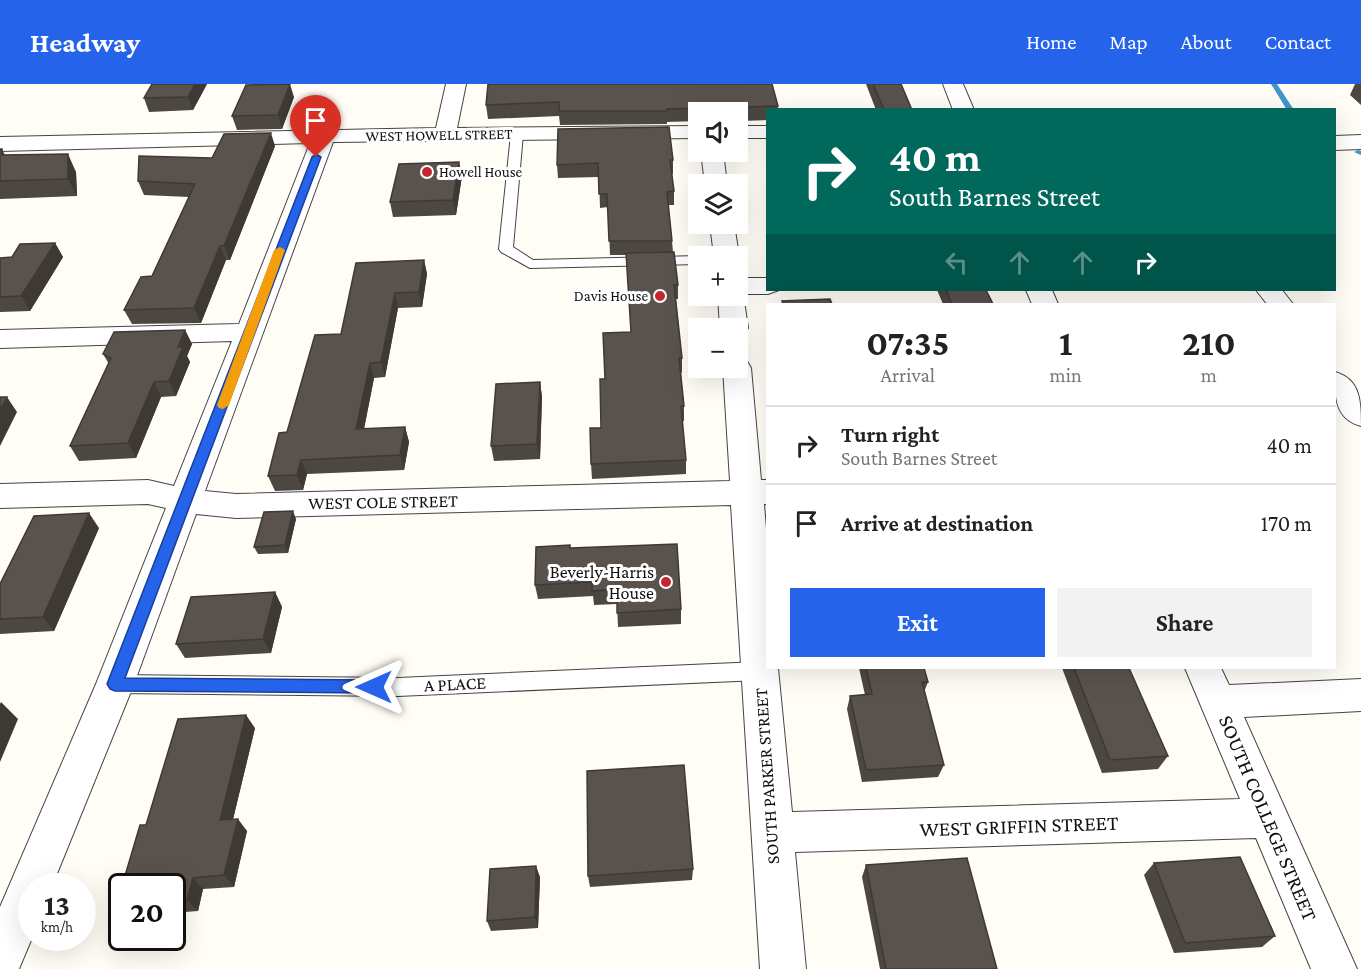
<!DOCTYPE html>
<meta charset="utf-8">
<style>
body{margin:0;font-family:"Crimson Pro",serif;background:#f2f2f2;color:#222;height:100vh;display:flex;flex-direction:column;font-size:22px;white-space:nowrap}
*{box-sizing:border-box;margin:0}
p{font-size:20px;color:#767676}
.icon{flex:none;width:33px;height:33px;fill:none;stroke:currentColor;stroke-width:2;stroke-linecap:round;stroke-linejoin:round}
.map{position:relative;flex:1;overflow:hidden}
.details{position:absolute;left:766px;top:219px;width:570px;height:366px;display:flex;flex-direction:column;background:#fff;border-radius:0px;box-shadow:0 6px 24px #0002}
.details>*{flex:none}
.top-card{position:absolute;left:766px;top:24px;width:570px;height:183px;border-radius:0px;box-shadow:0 6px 24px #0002;background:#00695c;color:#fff;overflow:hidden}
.buttons{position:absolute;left:688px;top:18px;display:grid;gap:12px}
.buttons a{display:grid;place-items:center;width:60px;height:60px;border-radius:0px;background:#fff;box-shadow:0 6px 24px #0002;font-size:30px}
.speed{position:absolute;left:18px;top:789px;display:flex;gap:12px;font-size:30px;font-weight:700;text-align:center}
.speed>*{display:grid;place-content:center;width:78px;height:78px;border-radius:50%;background:#fff;box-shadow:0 6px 24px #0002;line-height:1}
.speed small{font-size:15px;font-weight:400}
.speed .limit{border:3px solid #111;border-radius:9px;background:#fff;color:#111}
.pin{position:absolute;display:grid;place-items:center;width:51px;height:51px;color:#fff;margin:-62px -26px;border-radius:50% 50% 50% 0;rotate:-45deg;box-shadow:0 0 6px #0007}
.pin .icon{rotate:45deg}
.me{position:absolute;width:66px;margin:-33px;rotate:270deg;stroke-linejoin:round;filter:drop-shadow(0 0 4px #0008)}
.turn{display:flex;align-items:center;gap:21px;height:126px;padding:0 24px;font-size:27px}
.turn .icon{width:78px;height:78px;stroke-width:2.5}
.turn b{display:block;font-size:42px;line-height:51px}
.lanes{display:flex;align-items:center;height:57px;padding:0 24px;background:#0003;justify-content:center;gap:30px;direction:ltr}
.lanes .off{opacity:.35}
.eta{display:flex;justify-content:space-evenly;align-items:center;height:102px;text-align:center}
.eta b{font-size:36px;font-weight:700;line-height:42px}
.button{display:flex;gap:12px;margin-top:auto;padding:12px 24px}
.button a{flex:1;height:69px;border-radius:0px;background:#2563eb;color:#fff;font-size:24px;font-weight:700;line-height:69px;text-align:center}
.button a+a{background:#f2f2f2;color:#222}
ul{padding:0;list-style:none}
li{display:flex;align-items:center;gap:18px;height:78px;padding:0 24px;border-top:2px solid #e0e0e0}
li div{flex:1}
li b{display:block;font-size:22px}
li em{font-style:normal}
header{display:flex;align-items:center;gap:36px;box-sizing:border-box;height:84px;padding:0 30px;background:#2563eb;color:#fff}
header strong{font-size:28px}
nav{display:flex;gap:33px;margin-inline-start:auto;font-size:21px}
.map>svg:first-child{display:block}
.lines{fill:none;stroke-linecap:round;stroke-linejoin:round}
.stream{fill:#3f96cf;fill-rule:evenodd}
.lane-casing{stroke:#444;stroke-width:2}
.street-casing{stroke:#444;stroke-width:2}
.lane{fill:#fff;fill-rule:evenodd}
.street{fill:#fff;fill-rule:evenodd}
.wall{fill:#4d4742}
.shaded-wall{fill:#3f3936}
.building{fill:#5a524d;stroke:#3f3936;stroke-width:1.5}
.route{fill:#2563eb;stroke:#184099;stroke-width:1.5}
.slow{fill:#f59e0b}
.poi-dot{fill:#c4262e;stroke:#fff;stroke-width:2}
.labels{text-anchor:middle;stroke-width:6;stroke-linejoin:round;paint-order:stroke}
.far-street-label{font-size:15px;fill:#111;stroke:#fff}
.far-poi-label{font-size:15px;fill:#111;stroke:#fff;text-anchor:start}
.street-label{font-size:18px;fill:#111;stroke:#fff}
.poi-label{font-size:18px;fill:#111;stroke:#fff;text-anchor:end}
.near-street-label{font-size:21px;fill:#111;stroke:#fff}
</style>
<header>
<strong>Headway</strong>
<nav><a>Home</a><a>Map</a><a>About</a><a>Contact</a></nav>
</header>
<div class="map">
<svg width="1361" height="885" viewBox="0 0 1361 885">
<rect width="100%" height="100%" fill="#fffdf5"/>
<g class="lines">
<path class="stream" d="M1271,0H1277L1294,26H1287Z
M1358,66L1361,67V71L1354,68Z"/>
<g class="lane-casing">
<path id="lane" d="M517,46L523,50L513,163L533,176L699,172H702H699V180L530,184L501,168L499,165L511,50Z
M759,578L766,581L769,587L766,593L759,596L398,612L115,609L108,606L105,600L108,594L115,591L398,594Z"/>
</g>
<g class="street-casing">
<path id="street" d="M446,0H466L457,44L699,42V54L333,58L205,407L236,410L730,397L723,284H738V275L747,277L751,284L761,396H768V420H764L768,469V584H778L792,728L1240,715L1185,584H1221L1229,601L1361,595V627L1244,633L1357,885H1311L1256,754L795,768L806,885H760L731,421L236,434L196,430L134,600L52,802H32V854L19,885H0V823L96,600L166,424L148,420L0,424V400L148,396L174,402L232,257L0,264V246L239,240L310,59L0,67V53L436,44Z
M943,0H963L974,26H953Z
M738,42H768V54H738Z
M1361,51V65L1335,66V52Z
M701,68H723L727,100H705Z
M710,140H734L739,172L738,173L714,172Z
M738,194H768V206H779L768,210H743L748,244L744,250L738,251V244H720L718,212H738Z
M1026,206H1052L1058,220H1032Z
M1256,206H1282L1293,220H1267Z
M1335,288C1361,295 1361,319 1361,342C1334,335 1335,311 1335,288Z"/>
</g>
<use href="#lane" class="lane"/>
<use href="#street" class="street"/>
</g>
<path class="wall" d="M207,0L193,26L149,28L144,14Z
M488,0L778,22V26H768V36L738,37V28H699V37L667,38V40L560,41L559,32L488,35L486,21Z
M866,0H901L912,26H876Z
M1355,0H1361V21L1350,11Z
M294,13L282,45L237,46L232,32Z
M275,62L230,176H226L201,239L132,240L124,226L152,192L189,113L144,111L138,97L212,74Z
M0,65H2L5,71L76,88L77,112L0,115Z
M673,76V90H671L674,107V121H668L672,157L673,168L678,201V215H676L682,274V288L681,289L684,322V337H682L686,376V390L592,395L591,380L601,344L605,295L631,248L626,171H610L608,123L600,124L599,93L558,94L557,81Z
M459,78L462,92L456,131L393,133L390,118Z
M55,159L63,173L30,227L0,228V174L12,173Z
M424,176L427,190L422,223L398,224L385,293L374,294L364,345L405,343L409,358L404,386L307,390L303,406L275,407L268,392L341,250Z
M937,206H986L993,220H943Z
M185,246L192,260L187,272L190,278L176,312L161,313L136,374L79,377L70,362L109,280L103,270Z
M540,298L542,313L540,375L494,377L491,362Z
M296,435L288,469L258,470L254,463Z
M99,444L54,547L0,550V500Z
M570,464L681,525V540L618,543L617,520L594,521L593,512L538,515L535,501Z
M275,508L282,523L271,569L185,574L176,560Z
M859,584H924L928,598L924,608L944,681L938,693L862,698L847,625L850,612L865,611Z
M1062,584H1129L1168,672L1158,685L1102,689Z
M255,644L233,735L247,747L234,803L203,805L198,827L172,829V802L146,741Z
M1154,779L1275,852L1262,863L1174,869L1144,791Z
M866,781L997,885H880L862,793Z
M693,785L692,796L590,803L588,792Z
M540,793L538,844L491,847L487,837Z"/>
<path class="shaded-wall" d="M195,0H207L193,26L188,13Z
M290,0L294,13L282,45L278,31Z
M271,49L275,62L230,176L224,162Z
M68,70L76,88L77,112L68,95Z
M459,78L462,92L456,131L453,116Z
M55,159L63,173L30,227L21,212Z
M220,162L226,176L201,239L194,224Z
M424,176L427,190L422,223L419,208Z
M395,209L398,224L385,293L381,278Z
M185,246L192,260L187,272L190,278L176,312L169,297L178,263Z
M370,279L374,294L361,360L356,345Z
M154,298L161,313L136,374L128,359Z
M540,298L542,313L540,375L537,360Z
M7,313L17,328L0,362V326Z
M405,343L409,358L404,386L400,371Z
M301,376L307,390L303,406L297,391Z
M293,427L296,435L288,469L285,461Z
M89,429L99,444L54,547L43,533Z
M275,508L282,523L271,569L263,555Z
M1,618L18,635L0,678V620Z
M246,631L255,644L230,748L220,736Z
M238,735L247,747L234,803L224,791Z
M536,782L540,793L538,844L535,833Z
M193,794L203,805L198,827L187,816Z"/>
<path class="building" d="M152,0H195L188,13L144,14Z
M290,0L278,31L232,32L246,1Z
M488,0H772L778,22L667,25V27H559V18L486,21Z
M873,0H901L912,26H884Z
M669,43L673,76H670L674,107L667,108L672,157H609L607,110H599L598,79L557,81L558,45Z
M271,49L224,162H220L194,224L124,226L141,193L152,192L195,100L138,97L139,72L212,74L224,50Z
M0,65H2V71L68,70V95L0,97Z
M459,78L453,116L390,118L399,80Z
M55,159L21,212L0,213V174L12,173L20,160Z
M674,168L678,201H674L682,274H679L684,322H681L686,376L591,380L590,344H601L600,295H605L603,249L631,248L626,169Z
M424,176L419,208L395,209L381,278L370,279L356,345L405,343L400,371L301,376L297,391L268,392L279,349L287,348L315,251L341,250L356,179Z
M946,206H986L993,220H952Z
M830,215L832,220H783L782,217Z
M185,246L178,263H183L169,297L154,298L128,359L70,362L111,274L103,270L114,248Z
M540,298L537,360L491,362L496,300Z
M0,313H7L0,326Z
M293,427L285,461L254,463L264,428Z
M89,429L43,533L0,535V500L34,432Z
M677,460L681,525L617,529V505L592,507V498L535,501L536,463L570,461V464Z
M275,508L263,555L176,560L191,513Z
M866,584H924L928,598H922L944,681L866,686L850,612L872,610Z
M1074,584H1129L1168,672L1110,676Z
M246,631L220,736L238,735L224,791L193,794L187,816L172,817V802H122L140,741H146L178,635Z
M684,681L693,785L588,792L587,687Z
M1240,773L1275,852L1185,859L1154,779Z
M967,774L997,885H886L866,781Z
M536,782L535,833L487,837L490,785Z
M122,804V821H116Z"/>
<path class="route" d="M316,70L321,73L125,594L374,596L380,598L382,603L380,607L374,609L115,607L110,605L107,600L312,73Z"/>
<path class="slow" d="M280,163L285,166L229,321L223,325L219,324L217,321L274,166Z"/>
<g class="poi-dot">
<circle cx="427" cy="88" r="6"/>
<circle cx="660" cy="212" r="6"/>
<circle cx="666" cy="498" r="6"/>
</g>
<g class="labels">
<g class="far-street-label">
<text transform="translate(439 51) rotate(-1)" y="5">WEST HOWELL STREET</text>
</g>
<g class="far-poi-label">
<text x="439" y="93">Howell House</text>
<text x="648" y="217" text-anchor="end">Davis House</text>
</g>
<g class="street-label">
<text transform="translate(383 418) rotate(-1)" y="6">WEST COLE STREET</text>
<text transform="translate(455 600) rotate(-3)" y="6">A PLACE</text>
<text transform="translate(767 692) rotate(-94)" y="6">SOUTH PARKER STREET</text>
</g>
<g class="poi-label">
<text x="654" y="494">Beverly-Harris<tspan x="654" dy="21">House</tspan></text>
</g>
<g class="near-street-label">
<text transform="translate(1268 734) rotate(67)" y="7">SOUTH COLLEGE STREET</text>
<text transform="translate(1019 742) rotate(-2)" y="7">WEST GRIFFIN STREET</text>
</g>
</g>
</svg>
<div class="buttons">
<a><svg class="icon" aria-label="sound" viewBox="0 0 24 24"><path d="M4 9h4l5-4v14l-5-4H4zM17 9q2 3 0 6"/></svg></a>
<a><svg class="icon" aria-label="layers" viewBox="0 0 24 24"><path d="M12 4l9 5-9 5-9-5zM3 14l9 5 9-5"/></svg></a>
<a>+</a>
<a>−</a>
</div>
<div class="speed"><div>13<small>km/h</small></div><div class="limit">20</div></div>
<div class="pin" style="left:316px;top:73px;background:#d93025"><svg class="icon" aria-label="arrive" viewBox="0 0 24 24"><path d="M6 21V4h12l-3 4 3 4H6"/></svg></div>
<svg class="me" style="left:374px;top:603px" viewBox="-20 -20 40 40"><path d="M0-17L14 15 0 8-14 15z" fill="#2563eb" stroke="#fff" stroke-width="4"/></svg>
<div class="top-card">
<div class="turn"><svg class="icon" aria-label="right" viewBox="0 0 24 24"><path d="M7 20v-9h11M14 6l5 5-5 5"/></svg><div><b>40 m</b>South Barnes Street</div></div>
<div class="lanes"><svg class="icon off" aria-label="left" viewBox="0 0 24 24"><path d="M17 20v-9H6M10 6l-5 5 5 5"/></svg><svg class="icon off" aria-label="ahead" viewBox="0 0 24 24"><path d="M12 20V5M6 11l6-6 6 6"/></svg><svg class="icon off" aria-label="ahead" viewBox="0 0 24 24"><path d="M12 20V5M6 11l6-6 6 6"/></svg><svg class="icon" aria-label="right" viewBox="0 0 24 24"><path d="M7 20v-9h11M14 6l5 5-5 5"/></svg></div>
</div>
<section class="details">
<div class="eta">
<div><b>07:35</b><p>Arrival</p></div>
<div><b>1</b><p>min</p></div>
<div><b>210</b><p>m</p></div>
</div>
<ul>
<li><svg class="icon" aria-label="right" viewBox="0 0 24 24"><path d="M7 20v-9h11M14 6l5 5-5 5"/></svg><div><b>Turn right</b><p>South Barnes Street</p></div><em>40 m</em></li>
<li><svg class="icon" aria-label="arrive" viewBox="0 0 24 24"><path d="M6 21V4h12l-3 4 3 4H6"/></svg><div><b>Arrive at destination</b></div><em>170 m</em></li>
</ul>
<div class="button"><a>Exit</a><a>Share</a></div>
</section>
</div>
